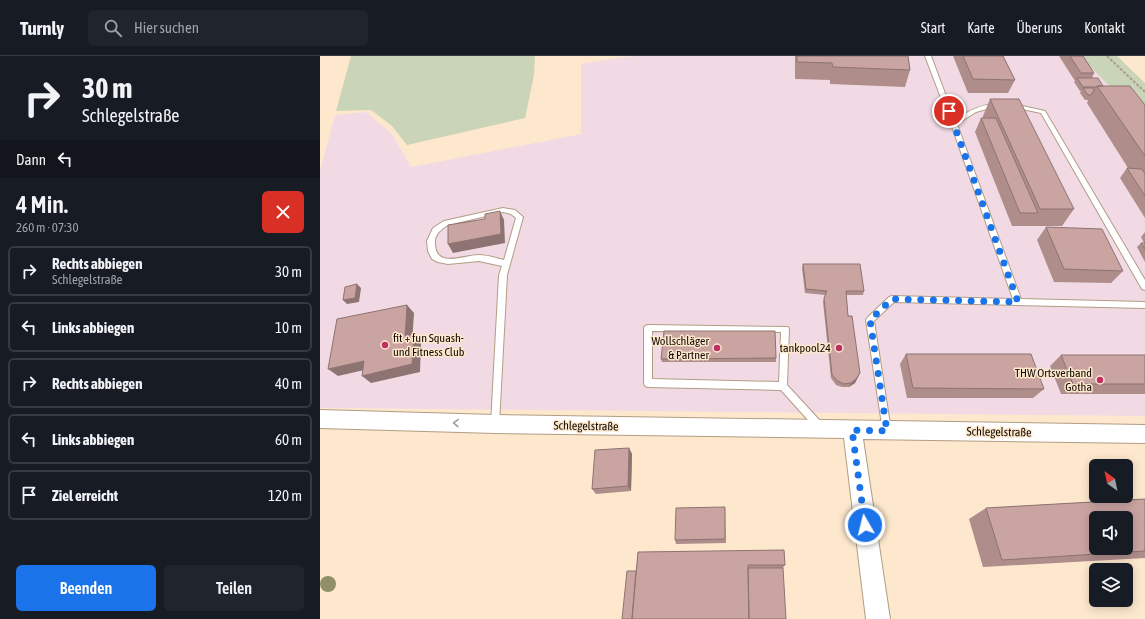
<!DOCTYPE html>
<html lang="de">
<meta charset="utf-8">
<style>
body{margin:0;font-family:"Asap Condensed",sans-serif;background:#20242c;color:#f1f3f6;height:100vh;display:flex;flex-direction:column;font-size:15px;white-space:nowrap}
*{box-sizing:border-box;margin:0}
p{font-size:13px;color:#9ea1a6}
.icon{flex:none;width:22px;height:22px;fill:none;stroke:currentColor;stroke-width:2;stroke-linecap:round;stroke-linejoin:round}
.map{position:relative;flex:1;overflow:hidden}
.drawer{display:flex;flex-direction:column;background:#171b24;width:320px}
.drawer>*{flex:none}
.top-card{background:#171b24;color:#f1f3f6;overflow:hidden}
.needle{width:26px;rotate:327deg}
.controls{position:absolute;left:769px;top:403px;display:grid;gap:8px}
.controls a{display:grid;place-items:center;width:44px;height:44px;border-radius:6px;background:#171b24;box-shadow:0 2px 10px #0003;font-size:20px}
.pin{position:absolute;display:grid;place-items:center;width:34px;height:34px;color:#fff;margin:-17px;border:2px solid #fff;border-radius:50%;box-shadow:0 1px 4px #0007}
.me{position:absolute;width:44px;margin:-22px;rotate:352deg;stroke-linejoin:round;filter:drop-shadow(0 0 3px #0008)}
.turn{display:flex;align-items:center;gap:14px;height:84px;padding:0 16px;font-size:18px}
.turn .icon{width:52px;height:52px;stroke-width:2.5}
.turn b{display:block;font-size:28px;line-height:34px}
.then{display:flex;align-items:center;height:38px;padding:0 16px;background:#0003;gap:8px;font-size:15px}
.round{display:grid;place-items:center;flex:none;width:42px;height:42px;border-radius:6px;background:#20242c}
.overview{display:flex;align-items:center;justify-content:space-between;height:68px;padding:0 16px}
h1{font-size:24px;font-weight:600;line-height:30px}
.action{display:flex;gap:8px;margin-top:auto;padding:8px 16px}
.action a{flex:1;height:46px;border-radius:6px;background:#1a73e8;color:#fff;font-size:16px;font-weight:600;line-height:46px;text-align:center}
.action a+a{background:#20242c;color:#f1f3f6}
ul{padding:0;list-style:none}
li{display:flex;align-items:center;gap:12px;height:50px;margin:0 8px 6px;padding:0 8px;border:2px solid #363941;border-radius:6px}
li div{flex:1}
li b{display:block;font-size:15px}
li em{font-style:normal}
header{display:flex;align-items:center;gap:24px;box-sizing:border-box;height:56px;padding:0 20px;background:#171b24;border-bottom:1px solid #363941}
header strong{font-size:19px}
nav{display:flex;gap:22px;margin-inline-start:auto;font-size:14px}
.search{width:280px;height:36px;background:#20242c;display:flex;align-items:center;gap:10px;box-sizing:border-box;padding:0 14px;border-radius:6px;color:#9ea1a6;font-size:15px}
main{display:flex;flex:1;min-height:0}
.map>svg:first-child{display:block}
.commercial{fill:#f2dae5}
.green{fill:#cad4b8}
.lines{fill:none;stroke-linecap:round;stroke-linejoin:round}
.service-casing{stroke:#b19d84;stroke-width:2}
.minor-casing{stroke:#b19d84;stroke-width:2}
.path{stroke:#ae9e8a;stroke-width:2;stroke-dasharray:3 1.5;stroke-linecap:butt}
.service{fill:#fff;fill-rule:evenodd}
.minor{fill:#fff;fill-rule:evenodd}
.tree{fill:#918f68}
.wall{fill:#ae8d8a}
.shaded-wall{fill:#8d7371}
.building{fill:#caa4a1;stroke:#8d7371;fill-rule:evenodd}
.oneway{stroke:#a09d9b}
.route{stroke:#1a73e8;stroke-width:7;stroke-dasharray:0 12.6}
.poi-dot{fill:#bd3061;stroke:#fde8cd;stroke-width:1.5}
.labels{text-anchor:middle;stroke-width:3;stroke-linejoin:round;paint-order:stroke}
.poi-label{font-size:12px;fill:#120b04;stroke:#fde8cd;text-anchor:end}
.street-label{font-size:12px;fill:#120b04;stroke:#fde8cd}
</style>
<header>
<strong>Turnly</strong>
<div class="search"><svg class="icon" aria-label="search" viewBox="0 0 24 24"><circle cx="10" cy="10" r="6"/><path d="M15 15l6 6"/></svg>Hier suchen</div>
<nav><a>Start</a><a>Karte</a><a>Über uns</a><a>Kontakt</a></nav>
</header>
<main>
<section class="drawer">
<div class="top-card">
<div class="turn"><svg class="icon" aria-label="right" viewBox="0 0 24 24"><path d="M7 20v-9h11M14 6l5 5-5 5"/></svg><div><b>30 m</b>Schlegelstraße</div></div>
<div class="then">Dann<svg class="icon" aria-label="left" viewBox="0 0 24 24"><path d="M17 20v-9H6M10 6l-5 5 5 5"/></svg></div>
</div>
<div class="overview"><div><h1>4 Min.</h1><p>260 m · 07:30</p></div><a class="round" style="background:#d93025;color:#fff"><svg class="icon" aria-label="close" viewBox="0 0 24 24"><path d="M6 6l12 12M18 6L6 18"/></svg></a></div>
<ul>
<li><svg class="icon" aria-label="right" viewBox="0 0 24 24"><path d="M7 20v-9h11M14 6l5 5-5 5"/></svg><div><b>Rechts abbiegen</b><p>Schlegelstraße</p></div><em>30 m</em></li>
<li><svg class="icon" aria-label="left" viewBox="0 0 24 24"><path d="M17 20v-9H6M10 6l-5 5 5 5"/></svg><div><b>Links abbiegen</b></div><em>10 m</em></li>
<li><svg class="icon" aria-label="right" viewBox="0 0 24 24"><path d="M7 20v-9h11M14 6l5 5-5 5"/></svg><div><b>Rechts abbiegen</b></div><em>40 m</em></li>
<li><svg class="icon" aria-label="left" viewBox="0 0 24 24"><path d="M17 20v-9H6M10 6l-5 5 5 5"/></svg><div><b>Links abbiegen</b></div><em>60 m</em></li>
<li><svg class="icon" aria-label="arrive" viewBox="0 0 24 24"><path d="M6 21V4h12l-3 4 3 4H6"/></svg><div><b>Ziel erreicht</b></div><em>120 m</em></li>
</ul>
<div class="action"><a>Beenden</a><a>Teilen</a></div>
</section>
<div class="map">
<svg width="825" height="563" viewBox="0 0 825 563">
<rect width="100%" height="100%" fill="#fde8cd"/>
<path class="commercial" d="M311,0H760L825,67V360L0,352V115L15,59L46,56L72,78L91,111L261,78V8Z"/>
<path class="green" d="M31,0H215L214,19L205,62L87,89L72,70L51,54L16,55Z
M760,0H797L825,27V67Z"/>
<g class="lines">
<g class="service-casing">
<path id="service" d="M605,0H611L635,64C649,54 661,49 678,47L681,49L656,56L637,68L701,243L825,246V252L574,246L554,265L571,375L570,378L567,379L564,378L563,375L546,264L547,262L569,241L572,240L693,243L631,68Z
M694,48L725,55L825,224V234L822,233L721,57L692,51V49Z
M183,152L195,154L203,161L187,219L179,368L178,371L175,372L172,371L171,368L179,219L182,210L159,205L128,208L118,206L112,203L108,195L107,185L113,172L124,165ZM183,156L191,158L196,162L184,204C176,202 167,199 159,199C144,199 116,213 115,188C114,179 120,174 128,169Z
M328,269L468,271L469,273L467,329L503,368L504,371L503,374L500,375L497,374L461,334L328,331L325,330L324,327V272L325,270ZM332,275L461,276L459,326L332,323Z"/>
</g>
<g class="minor-casing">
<path id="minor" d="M0,354L175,359L825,369V387L543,383L570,563H546L524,382L175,377L0,372Z"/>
</g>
<path class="path" d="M787,0L825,36"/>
<use href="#service" class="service"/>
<use href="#minor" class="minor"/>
</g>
<circle class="tree" cx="8" cy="528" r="8"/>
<path class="wall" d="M475,0H588L590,14L585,31L510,28V24L475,23Z
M633,0H683L695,24L688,37H648Z
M739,0H763L774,17L772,22L783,30L825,49V162L800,122L807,112H808L767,47L768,44H765L760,37L761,35H760L754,26L755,25Z
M670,43L754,153L742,170H692L655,76L661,62H663V60Z
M726,171L803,215L791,227L734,226L717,184Z
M825,176V206L817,191L821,187H824L821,181Z
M483,208L544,235L543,239H526L528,260L540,317L535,327L529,331H522L516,329L511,322L503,246L505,239L485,237L482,212Z
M586,298L724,333L713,342H587L580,308Z
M741,299H825V338H741L730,310Z
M456,302V306H342L341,303Z
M309,392L312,398L311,435L276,438L272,433Z
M825,443V502L663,511L649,463L666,452Z
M405,451L406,487L356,488L355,484Z
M318,496L465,509L463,512L316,515Z"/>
<path class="shaded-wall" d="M180,155L184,164L185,187L133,197L128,188Z
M37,228L41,232L39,246L27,248L23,244Z
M87,249L94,257L92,288L85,280Z
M94,278L101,286L100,316L51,327L42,320Z
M44,305L53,312L18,320L8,313Z
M540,317L535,327L529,331L531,327Z
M309,392L312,398L311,435L308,430Z"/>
<path class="building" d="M477,0H588L590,14L513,11L512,7L477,6Z
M643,0H683L695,24L653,23Z
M750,0H763L774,17H761Z
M757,22H778L783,30H777V31H763Z
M777,30H810L825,49V100Z
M763,32H773L774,34L771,39H768Z
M670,43H699L754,153H720Z
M661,62H676L718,157H700Z
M807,112L822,113L825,118V140Z
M180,155L181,178L128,188V169L165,163V158Z
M726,171L782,173L803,215L744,213Z
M821,187H825V193Z
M483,208H540L544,235H526L528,260H532L540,317L536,323L531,327L524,328L518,325L512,319L504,242L507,235L486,233Z
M37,228L35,242L23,244L25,231Z
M87,249L85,280L94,278L92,308L42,320L44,305L8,313L17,263Z
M344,275H455L456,302L341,303Z
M586,298H711L724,333L593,332Z
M741,299H825V328H753Z
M309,392L308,430L272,433L275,394Z
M825,443V495L682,504L666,452ZM776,462H806V492H776Z
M405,451V483L355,484L356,452Z
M464,494L465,509H428L429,563H312L318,496Z
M428,512H463L466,563H429Z
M307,515H316L312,563H302Z"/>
<defs><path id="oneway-chevron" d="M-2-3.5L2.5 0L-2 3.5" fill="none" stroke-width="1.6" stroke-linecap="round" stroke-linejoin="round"/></defs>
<use class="oneway" href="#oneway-chevron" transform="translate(136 367) rotate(-178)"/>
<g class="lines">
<path class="route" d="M545,469L532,374L567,375L550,264L572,243L698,246L629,55"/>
</g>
<g class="poi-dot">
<circle cx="65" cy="289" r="4"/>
<circle cx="397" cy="292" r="4"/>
<circle cx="519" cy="292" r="4"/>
<circle cx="780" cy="324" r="4"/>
</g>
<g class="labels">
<g class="poi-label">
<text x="73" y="286" text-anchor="start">fit + fun Squash-<tspan x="73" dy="14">und Fitness Club</tspan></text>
<text x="389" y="289">Wollschläger<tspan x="389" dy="14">&amp; Partner</tspan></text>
<text x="511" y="296">tankpool24</text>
<text x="772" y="321">THW Ortsverband<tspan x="772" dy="14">Gotha</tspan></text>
</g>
<g class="street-label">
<text transform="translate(266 370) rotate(1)" y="4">Schlegelstraße</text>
<text transform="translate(679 376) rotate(1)" y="4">Schlegelstraße</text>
</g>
</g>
</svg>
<div class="controls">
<a><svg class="needle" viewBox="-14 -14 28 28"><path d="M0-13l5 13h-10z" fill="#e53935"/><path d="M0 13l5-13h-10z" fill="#9ea1a6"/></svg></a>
<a><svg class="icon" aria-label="sound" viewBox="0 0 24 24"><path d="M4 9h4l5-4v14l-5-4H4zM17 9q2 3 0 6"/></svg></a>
<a><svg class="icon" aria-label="layers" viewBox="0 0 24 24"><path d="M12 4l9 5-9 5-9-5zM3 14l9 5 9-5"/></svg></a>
</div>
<div class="pin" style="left:629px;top:55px;background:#d93025"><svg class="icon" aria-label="arrive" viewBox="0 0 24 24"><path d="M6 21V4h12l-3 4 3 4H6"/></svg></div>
<svg class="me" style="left:545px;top:469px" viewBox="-20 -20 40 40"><circle r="17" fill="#1a73e8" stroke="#fff" stroke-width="3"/><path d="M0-11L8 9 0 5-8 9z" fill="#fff"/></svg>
</div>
</main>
